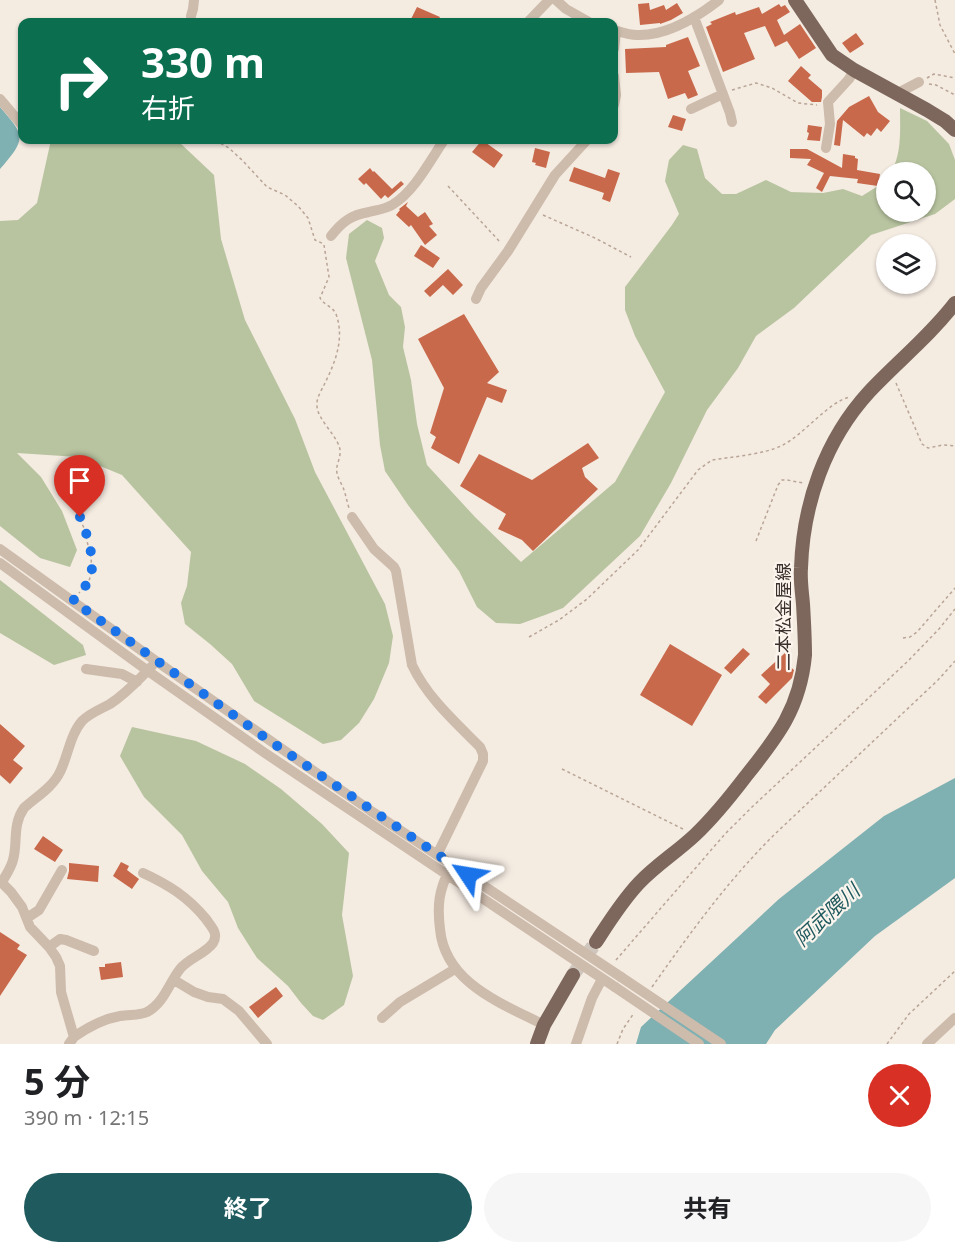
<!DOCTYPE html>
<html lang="ja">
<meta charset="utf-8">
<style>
body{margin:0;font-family:"Noto Sans","Noto Sans JP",sans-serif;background:#f6f6f6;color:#202124;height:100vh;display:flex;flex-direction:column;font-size:22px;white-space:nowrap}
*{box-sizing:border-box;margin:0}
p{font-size:20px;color:#757577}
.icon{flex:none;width:33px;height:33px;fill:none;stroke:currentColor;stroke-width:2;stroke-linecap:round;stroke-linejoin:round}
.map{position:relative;height:1044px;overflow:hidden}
.drawer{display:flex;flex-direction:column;background:#fff;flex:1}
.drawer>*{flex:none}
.hud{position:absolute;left:18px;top:18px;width:600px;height:126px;border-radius:12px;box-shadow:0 2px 4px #0004;background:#0b6e4f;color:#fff;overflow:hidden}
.controls{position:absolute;left:876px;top:162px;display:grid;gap:12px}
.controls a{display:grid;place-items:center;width:60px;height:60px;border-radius:50%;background:#fff;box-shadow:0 2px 4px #0004;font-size:30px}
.pin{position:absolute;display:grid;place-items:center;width:51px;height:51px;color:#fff;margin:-62px -26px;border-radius:50% 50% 50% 0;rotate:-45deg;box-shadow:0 0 6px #0007}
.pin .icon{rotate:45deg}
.me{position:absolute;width:66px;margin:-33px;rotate:303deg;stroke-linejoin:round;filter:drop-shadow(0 0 4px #0008)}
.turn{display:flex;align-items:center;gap:21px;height:126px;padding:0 24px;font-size:27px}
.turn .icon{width:78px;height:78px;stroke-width:2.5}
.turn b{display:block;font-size:42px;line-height:51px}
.round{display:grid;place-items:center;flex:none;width:63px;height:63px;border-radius:32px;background:#f6f6f6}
.overview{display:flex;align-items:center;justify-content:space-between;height:102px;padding:0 24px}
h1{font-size:36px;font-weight:700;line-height:45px}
.primary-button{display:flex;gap:12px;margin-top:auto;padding:12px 24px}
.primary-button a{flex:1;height:69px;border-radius:36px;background:#1f5a5e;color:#fff;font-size:24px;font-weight:700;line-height:69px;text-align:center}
.primary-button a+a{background:#f6f6f6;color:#202124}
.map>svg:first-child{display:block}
.green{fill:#b8c4a0}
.water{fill:#7fb0b2}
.building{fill:#c8694b}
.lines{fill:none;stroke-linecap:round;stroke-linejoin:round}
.major-tunnel{stroke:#cfc6bd;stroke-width:14;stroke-dasharray:14 7;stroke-linecap:butt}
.path{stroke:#b9a596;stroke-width:1.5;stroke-dasharray:3 3;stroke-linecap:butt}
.minor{stroke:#cdbbac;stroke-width:10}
.major{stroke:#7d675c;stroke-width:14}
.minor-bridge{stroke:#cdbbac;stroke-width:10}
.route{stroke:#1a73e8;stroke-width:10;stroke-dasharray:0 18}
.labels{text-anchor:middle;stroke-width:4.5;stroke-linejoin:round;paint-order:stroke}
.street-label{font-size:18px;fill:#3b302b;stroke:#fbf5ee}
.water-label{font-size:20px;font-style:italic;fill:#1f5a5e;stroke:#fbf5ee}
</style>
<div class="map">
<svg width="955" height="1044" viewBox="0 0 955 1044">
<rect width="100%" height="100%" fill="#f4ebe1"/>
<path class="green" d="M900,108L927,121L949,144L955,160V199L935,214L871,235L794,308L756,336L738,368L707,410L671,483L640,536L563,608L545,615L520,624L496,623L477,607L459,571L408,505L385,471L380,445L372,360L346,258L349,234L367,220L382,228L384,238L375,261L389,295L401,307L405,327L403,347L411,380L417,424L427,465L475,517L521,562L615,482L665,392L635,336L625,310V287L672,225L679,214L665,181L669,160L683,145L697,149L705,178L722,194H736L766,180L791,192L823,193L843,189L862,196L886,181V212H926V172H891C902,154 900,130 900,108Z
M51,140H172L179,142L214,175L221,239L245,320L295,419L315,472L385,604L393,636L389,663L374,699L359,723L341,740L323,744L254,701L232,664L210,644L185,624L181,603L187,586L191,552L122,475L78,457L17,453L41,477L62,511L77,550L70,567L40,558L0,526V221L18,220L37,203Z
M0,580L83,645L86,655L54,665L0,633Z
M132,727L196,741L245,764L281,789L322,824L349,853L342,915L353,976L344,1005L323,1020L313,1016L301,1003L288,986L257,958L238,928L228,902L202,871L182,835L144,797L120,756Z"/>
<path class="water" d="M0,107C25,136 27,138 0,169Z
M955,778V878L875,936L775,1030L766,1044H636L641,1027L779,899L884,816Z"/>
<path class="building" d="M649,3L650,10L664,5L666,10L677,3L683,13L671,20L660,24V23L640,25L638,4Z
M779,4L781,7L785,5L790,12L777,20L784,35L800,24L816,48L799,59L787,41L775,47L765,26L744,33L755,59L723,72L706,27L712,24L710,22L735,12L736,15L759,7L762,14Z
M417,7L440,17L437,22H419L411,19Z
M856,33L864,44L850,53L842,43Z
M688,37L700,66L688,71L698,95L688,99L685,93L668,99L659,72L626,73L625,49L666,47V45Z
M801,66L811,75L808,78L822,90V97L821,102H812L788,81Z
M869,96L878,112L890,121L881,132L877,128L871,136L867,133L864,137L843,120L840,146L834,145L837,121L849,107Z
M673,115L686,119L682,131L668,127Z
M808,125L822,127L820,141L807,140L809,133L807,132Z
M482,140L503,155L494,168L472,152Z
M535,148L550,152L546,168L535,165L536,163L532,162Z
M790,149H807L842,168L843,154L855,156V158L858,159L857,170L880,174L878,186L857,183L858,179L830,176L822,192L816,188L824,173L807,165L811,159L790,158Z
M574,167L605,178L608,169L620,173L610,202L602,199L604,193L569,181Z
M370,168L373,172L374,171L392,189L401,181L404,184L388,198L385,195L381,199L366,183L364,185L358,179Z
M408,202L406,206L418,217L425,212L433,224L429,226L437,235L425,245L411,225L409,227L396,215L400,210L399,209Z
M421,245L440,258L433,268L414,256Z
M448,269L463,285L453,295L443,285L430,297L424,291Z
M464,314L499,372L487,383L507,390L502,403L487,397L459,464L431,448L436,437L430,433L444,388L418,339Z
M588,443L599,458L582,468L585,477L598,489L533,551L522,540L498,529L506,514L460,486L479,454L532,480Z
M670,644L722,675L692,726L640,695Z
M743,648L750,654L731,674L724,668Z
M785,653L791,660L787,664L794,670L792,678L766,704L758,697L770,684L761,675Z
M0,724L25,746L13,760L23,768L10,784L0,775Z
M43,836L63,850L55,862L34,849Z
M121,862L129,866L127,870L139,879L132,889L113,876Z
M69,863L99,866L98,882L67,879L69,871Z
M0,932L20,945L17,949L27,955L0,996Z
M121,962L123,977L101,980L99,967H105V964Z
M276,987L283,996L258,1018L249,1007Z"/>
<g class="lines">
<path class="major-tunnel" d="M573,975L596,942"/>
<path class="path" d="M935,0L940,25L955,54
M927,78L934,74L955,78
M929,84L936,85L955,95
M732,90L756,83L772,88L798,103L817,105
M197,140L220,143L229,148L243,161L267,187L285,195L298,206L308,218L315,240L324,244
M448,186L501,243
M543,215L595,238L631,257
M324,245L329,277L320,298C324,305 332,306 336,314C345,339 335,363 324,385C321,391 316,399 317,406C317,418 335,434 339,446C343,456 335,464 337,473C338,479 342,484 344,490C346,496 347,502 349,508
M896,383L922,444L928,448L943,445L955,446
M61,482L70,497L84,528L91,558L92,570L89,581L79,593
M756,541L778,485L782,480H787L803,483
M529,637L559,620L587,599L638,550L698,470L712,460C732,457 764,454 781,446C804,435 829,401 850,397
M903,638L910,637L917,632L955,588
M562,769L685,830
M616,960L725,834L751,808L908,661L939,629L955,609
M652,987C690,933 729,879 776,833L938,680L955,661
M617,1044L623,1029L634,1013
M887,1044L909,1014L955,971"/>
<path class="minor" d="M556,0L566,9L589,22
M191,16L193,9L194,0
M694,17L730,113L732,122
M528,22L549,0
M614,30C621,32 629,35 637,35C667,36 696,18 719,0
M614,49L616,31
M614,76L616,95L614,105
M898,93L919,82
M0,99L22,125
M691,109L723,94
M826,148L830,124L828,102L849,79L854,70
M331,236C342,222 351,215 369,212C377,210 385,209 392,205C414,192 430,161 444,140
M476,299L481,288L508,251L555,175L587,140
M352,517L374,549L394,567L396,571L412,665C427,697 455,722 480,747L483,754V761L437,855
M0,549L156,661L371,811L621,977
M0,563L148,671L265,753L615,987
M86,669L122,674L137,682
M449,870C439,891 437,905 440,929C445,983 501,1003 544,1025
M0,881L11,892L22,907L30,927L49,947L56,957L60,966L61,992L74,1037L69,1044
M2,882C6,875 11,868 13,860C18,843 12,825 24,808C36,797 53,787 60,772C68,756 70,735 82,721C90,713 101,709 110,704C128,692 137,681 152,666
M27,918L39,910L62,870
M49,947L60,939L66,940L94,951
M174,980L194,992L208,997L223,999L239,1011L267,1044
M382,1018L400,1002L455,969
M74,1037C88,1027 103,1019 120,1016C129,1014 138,1016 147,1012C164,1003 169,983 180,969C189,958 205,954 213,943C219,933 211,927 206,919C188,897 169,885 143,873
M576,1044L592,998L602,979
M927,1044L955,1018"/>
<path class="major" d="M795,0L832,55L854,70L927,110L945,121L955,130
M596,942C609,922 622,901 639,883C656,865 677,852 695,835C714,817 730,797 746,776C778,736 800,708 805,655C805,638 804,621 803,604C802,592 800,580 801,568C803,504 825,440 869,392C897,362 930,336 955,303
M537,1044L544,1025L573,975"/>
<path class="minor-bridge" d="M621,977L721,1044
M615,987L699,1044"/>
</g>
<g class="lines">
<path class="route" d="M80,517C87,533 98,566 88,582C84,589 77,595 73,601L267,739L468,875"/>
</g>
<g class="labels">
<g class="street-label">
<text transform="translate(784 617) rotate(-90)" y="6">二本松金屋線</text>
</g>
<g class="water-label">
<text transform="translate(827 915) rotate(-43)" y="7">阿武隈川</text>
</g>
</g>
</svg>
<div class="controls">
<a><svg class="icon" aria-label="search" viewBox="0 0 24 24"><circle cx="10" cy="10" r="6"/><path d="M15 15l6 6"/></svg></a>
<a><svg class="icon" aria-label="layers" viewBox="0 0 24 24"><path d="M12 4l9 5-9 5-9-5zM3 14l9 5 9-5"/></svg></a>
</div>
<div class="pin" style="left:80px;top:517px;background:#d93025"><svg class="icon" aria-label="arrive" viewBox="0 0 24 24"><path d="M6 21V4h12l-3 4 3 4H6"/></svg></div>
<svg class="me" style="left:468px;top:875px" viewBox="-20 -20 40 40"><path d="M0-17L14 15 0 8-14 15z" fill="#1a73e8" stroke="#fff" stroke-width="4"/></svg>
<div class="hud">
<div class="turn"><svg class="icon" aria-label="right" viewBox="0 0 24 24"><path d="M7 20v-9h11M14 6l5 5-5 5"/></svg><div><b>330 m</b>右折</div></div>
</div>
</div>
<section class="drawer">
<div class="overview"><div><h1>5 分</h1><p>390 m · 12:15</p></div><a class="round" style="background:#d93025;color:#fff"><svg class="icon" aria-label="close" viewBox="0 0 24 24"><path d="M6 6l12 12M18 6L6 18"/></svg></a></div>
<div class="primary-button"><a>終了</a><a>共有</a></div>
</section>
